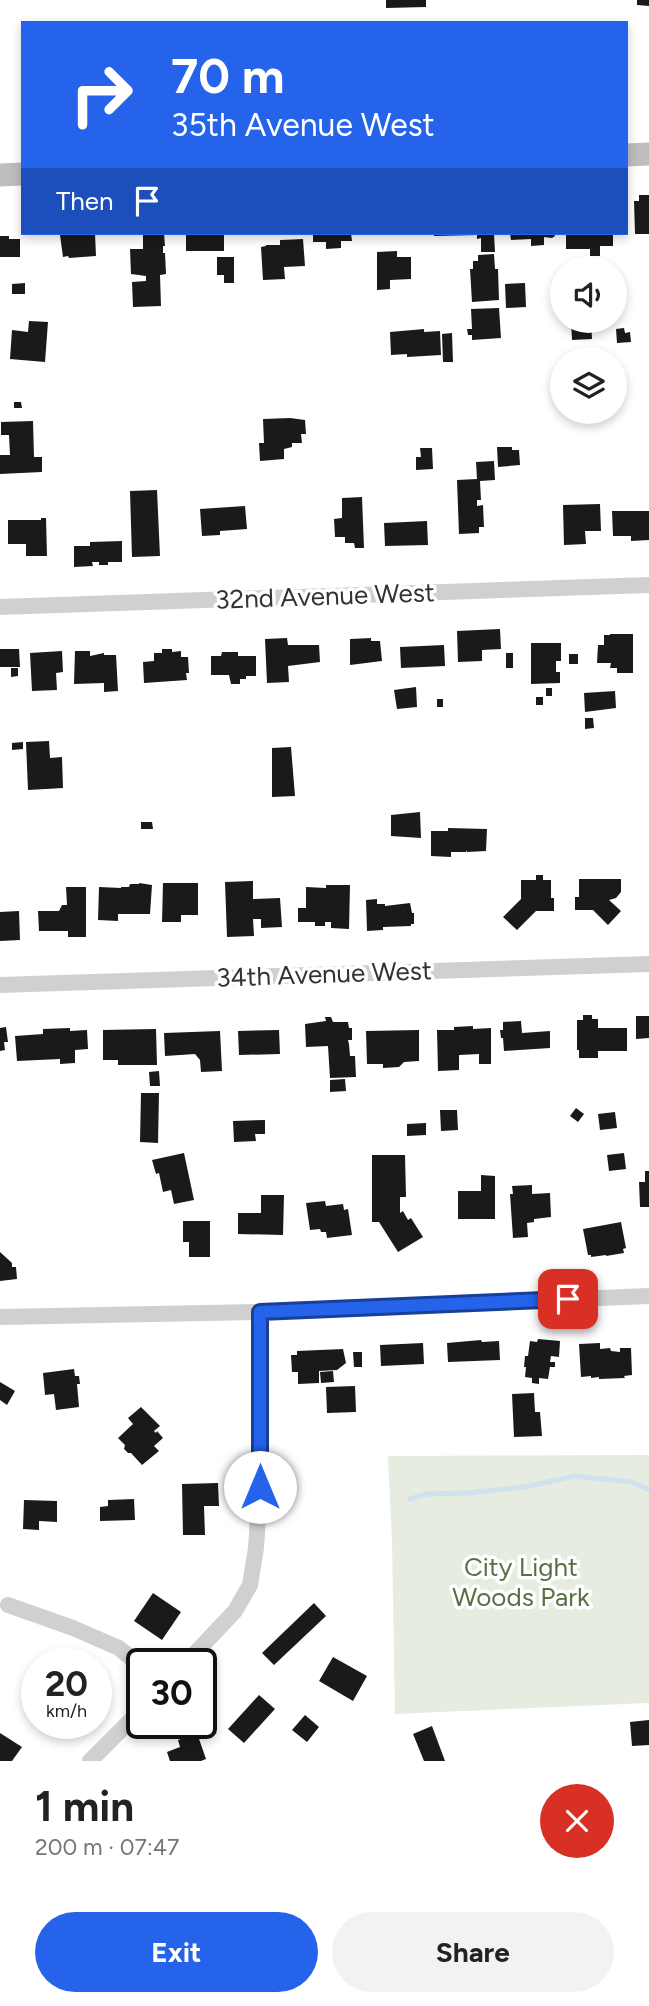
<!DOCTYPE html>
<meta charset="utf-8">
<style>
body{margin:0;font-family:Figtree,sans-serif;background:#f2f2f2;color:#222;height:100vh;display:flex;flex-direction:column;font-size:26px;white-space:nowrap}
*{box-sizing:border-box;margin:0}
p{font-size:23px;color:#767676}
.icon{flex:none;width:38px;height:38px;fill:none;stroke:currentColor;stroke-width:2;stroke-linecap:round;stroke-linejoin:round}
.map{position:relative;height:1761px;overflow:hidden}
.sheet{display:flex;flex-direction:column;background:#fff;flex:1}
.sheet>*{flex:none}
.guide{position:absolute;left:21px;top:21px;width:607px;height:214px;border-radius:0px;box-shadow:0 4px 10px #0003;background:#2563eb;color:#fff;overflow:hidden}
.buttons{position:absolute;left:550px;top:256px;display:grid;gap:14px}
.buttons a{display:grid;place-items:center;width:77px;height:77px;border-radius:50%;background:#fff;box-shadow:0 4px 10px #0003;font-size:35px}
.speed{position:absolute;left:21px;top:1648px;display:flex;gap:14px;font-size:35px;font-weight:700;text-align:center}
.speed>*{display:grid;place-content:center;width:91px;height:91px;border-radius:50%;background:#fff;box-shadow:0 4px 10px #0003;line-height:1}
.speed small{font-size:18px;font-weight:400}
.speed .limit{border:4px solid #111;border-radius:10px;background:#fff;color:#111}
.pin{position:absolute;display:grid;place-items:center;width:60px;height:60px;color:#fff;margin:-30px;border-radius:14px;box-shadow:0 4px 10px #0006}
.me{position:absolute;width:77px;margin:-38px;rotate:0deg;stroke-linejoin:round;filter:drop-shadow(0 0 5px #0008)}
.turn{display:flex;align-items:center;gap:24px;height:147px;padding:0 35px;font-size:32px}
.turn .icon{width:91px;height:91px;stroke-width:2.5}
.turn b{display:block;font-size:49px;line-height:60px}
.then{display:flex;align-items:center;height:66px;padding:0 35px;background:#0003;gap:14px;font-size:26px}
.round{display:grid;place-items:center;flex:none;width:74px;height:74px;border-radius:37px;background:#f2f2f2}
.headline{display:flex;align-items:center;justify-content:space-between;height:119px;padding:0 35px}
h1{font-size:42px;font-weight:700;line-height:52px}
.action{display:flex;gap:14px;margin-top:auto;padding:14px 35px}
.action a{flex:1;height:80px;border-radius:42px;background:#2563eb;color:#fff;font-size:28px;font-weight:700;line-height:80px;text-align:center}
.action a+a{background:#f2f2f2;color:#222}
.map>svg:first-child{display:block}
.green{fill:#e6ecdf}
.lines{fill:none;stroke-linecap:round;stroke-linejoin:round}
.stream{stroke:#cfe2ee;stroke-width:5}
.building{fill:#1a1a1a}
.minor{stroke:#d0d0d0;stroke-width:16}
.secondary{stroke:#bdbdbd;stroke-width:23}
.route-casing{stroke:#184099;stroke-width:18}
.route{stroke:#2563eb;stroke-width:12}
.labels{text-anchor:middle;stroke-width:7;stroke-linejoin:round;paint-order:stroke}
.street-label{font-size:26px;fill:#333;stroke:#fff}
.park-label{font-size:26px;fill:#56703f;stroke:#fff}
</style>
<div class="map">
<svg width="649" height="1761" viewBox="0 0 649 1761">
<rect width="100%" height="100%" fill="#fff"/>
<path class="green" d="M649,1455V1703L395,1714L392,1542L388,1456Z"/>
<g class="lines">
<path class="stream" d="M410,1499L426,1494L468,1493L525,1487L575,1476L632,1482L649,1490"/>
</g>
<path class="building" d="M386,0H426V7L386,8Z
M637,0H649V6L637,5Z
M639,195H649V234H635L634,201H639Z
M95,233L96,256L69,258L68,256L63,257L60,235Z
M143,233H164L165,246H163V253H165L166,274L160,275L161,306L133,307L132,282L146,281V276L131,274L130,249H143Z
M186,233H224V251H186Z
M313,233H351L352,241H341V248L326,249V242H313Z
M434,233H494L495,252H481V238L477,239V235L434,236Z
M510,233H554L555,236L552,238L544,237V245L531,246V239L511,240Z
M566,233H613V246H600V256H590V249H566Z
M0,236H9V239H20V257H0Z
M303,239L305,266L284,267L285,279L263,280L261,247L266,246V245H280V240Z
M397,251V257H411V279L390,280V289L377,290V252Z
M494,254L495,269H498L499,300L472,302L470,269H473V261H478V255Z
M217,257H234V283H224V275H217Z
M25,283V294H12V284Z
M525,283L526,307L506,308L505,284Z
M499,308L501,338L472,340V335H468L467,329H472L471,309Z
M571,320H591L592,339L572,340Z
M29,321L48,322L45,362L10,359L12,330L28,332Z
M624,328L625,333L630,332L631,342L617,343L616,329Z
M424,329V332L440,331L441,355L407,357V354L391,355L390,332Z
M452,333L453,362H443L442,334Z
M14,402H21L22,408H14Z
M290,418L305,420L306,434H301L302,443H292V447L284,449V459L260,461L259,443H264L263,419Z
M33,421L34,457H42V472L0,474V455H10L9,435H1V422Z
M497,447H512V450H519L520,465L498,467Z
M420,448H432L433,469L416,470V457H421Z
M494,461L495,480L480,481L481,500H477V506L483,505L484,527H479V533L459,534L457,480L477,479L476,462Z
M157,490L160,556L132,557L130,491Z
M362,497L364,548H355L354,543H345V537H335L334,519L342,518V498Z
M600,504L601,531H585L586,544L564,545L563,505Z
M245,506L247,529L220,531V535L202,536L200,509Z
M612,511H649V540L631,541V536H613Z
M41,518H46L47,556H26V544H8V520H41Z
M427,521L428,545L385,546L384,523Z
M122,541V562H108V565H99V562H92L93,566L74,567V546H90V542Z
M500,629L501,649L482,650V661L458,662L457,631Z
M610,634H633V673H617V668H610L611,663H597L598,645H604V635H610Z
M287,638L288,645H319L320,662L288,666L289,682L267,683L265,639Z
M371,638V641H380L382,661L350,665V639Z
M531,643H561V661H556V672H560V683L531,684Z
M444,645L445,666L401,668L400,647Z
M0,649H19L20,667H0Z
M162,649H172V652L181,651V657H188L189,673H186L187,680L144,683L143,662L154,661V653H162Z
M62,651L63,672L56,673L57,690L32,691L30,653Z
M75,651H90V656L104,653V655H116L118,691L104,692V683L74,684Z
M222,652H238V656H256V676H246V679H240V684H231L229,675H211V656H221Z
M506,653H513V668H506Z
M569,654H578V664H569Z
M11,668H18V676L11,677Z
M416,687L417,707L397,709L394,690Z
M546,688H552V696H546Z
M615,691L616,708L585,712L584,693Z
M536,697H543V705H536Z
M437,699H443V707H437Z
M585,718H593L594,728L585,729Z
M49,741L50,758L62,757L63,788L28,790L26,742Z
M23,742V749L12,750V743Z
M291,747L295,796L272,797V748Z
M420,812L421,838L391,836V815Z
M141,822H152L153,829H141Z
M448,828L487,829L486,851L467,852L466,850V852H451V857L431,856V831H448Z
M536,875H543V880H551V898H554V911H536L517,930L503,917L521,899V880H536Z
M579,879H621V892L616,898L609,900L621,911L608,925L593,910H575V897H579Z
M253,881V899L280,898L282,927L261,928V919H253L254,936L227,937L225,882Z
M139,883L152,885L150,914H118V921L98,920L99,887L121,888V887H129L130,884H139Z
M163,883H198V915H181V922H162Z
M326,885H350L349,929L331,928V922H325V926H315V922H298V908H306V887L326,888Z
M66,887H86V937H68V931H39L38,911H59L62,905H67Z
M377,899V904H385V906L410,903L412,913H414V924H411V926L383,927V930L367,931L366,900Z
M19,911L20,940L0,941V912Z
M583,1015H592V1019H598V1028H627V1051H598V1058H579V1050H577V1020H583Z
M636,1016H649V1038L636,1039Z
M325,1017H331L333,1022H348L349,1028H352V1040H348L349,1044L350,1056H355L356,1077L330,1078L328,1046L306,1047L305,1024L326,1021Z
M521,1021L522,1033L550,1031V1048L504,1051L503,1038H501L500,1030H503V1022Z
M473,1026V1029L491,1028V1064H479V1054L459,1055V1070L438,1071L437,1030H454V1027Z
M6,1027L8,1042H4L5,1050L0,1051V1028Z
M70,1028V1031L87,1030L88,1049L75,1050V1063L60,1064V1059L17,1061L15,1036L43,1034V1029Z
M156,1029L157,1065H118V1060H103V1030Z
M279,1030L280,1054L239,1055L238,1031Z
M419,1030V1061L404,1062L399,1067L383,1068V1064H367L366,1031Z
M220,1031L222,1071L201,1072L200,1060L195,1054L165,1056L164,1033Z
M159,1071L160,1086H150L149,1072Z
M345,1079L346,1091L330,1092V1080Z
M141,1093H159L158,1143L140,1142Z
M576,1108L584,1114L578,1122L570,1116Z
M440,1110H457L458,1130L441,1131Z
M615,1112L617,1128L600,1130L598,1114Z
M265,1120V1134H255L256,1141L234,1142L233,1121Z
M426,1123V1135L407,1136V1124Z
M184,1153L194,1200L174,1204L171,1190L163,1192L159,1173L156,1174L152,1160Z
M624,1153L626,1169L609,1171L607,1155Z
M372,1155H405L406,1197H400V1213L403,1211L408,1220L411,1218L423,1237L398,1252L379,1222H372Z
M645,1171H649V1207H640L639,1182H645Z
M481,1175L495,1176V1219H458V1191H481Z
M532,1185V1194L550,1193L551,1217L534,1219V1222L527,1223L528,1237L513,1238L510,1194H513L512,1186Z
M261,1195H284L283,1235L238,1234V1213H261Z
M325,1201L326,1206L343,1204L344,1210L348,1209L352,1235L327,1238L326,1232H321L320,1229L310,1230L306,1203Z
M183,1221H210V1257H189V1242H183Z
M621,1222L626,1248L623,1249L624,1253L606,1256V1255L591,1257V1255H588L583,1229Z
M0,1252L12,1263V1267H16L17,1279L0,1281Z
M538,1339L560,1341L559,1357L551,1356L550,1362H555V1367H550L548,1379L539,1378V1384L532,1383V1378L525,1377L526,1367H524L525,1356H528L530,1341L537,1342Z
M481,1340L482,1342L499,1341L500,1360L448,1362L447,1343Z
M423,1343L424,1364L381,1366L380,1345Z
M600,1343V1349L610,1348L611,1351L620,1352V1348H631L632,1375L624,1376L625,1378L599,1379V1377L591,1378V1376L581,1377L579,1344Z
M343,1349L346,1363L337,1370L319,1371V1383L298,1384V1372H292L291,1355H297V1351Z
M353,1352H362V1367H354Z
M74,1369L75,1376H79L80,1384H77L79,1407L56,1410L54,1394L45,1395L43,1373Z
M333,1371L334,1382L321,1383L320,1372Z
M0,1382L15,1391L7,1405L0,1400Z
M355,1386L356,1412L327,1413L326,1387Z
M534,1393L535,1412H540L542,1436L514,1437L512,1394Z
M141,1407L160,1426L154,1431L156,1433L157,1431L163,1438L154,1446L159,1451L142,1465L131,1453H128L124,1449L125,1445L118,1438L133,1424L128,1418Z
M218,1483L219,1506H204L205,1535H183L182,1484Z
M134,1499L135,1520L100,1521V1507L108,1506V1500Z
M24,1500L57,1501V1522L39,1521V1530L23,1529Z
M153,1593L181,1612L162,1640L134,1621Z
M314,1603L326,1616L274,1665L262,1653Z
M333,1657L367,1676L353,1701L319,1681Z
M259,1695L275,1709L244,1743L228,1729Z
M305,1715L319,1727L307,1742L292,1730Z
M649,1720V1745L632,1746L630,1722Z
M432,1726L445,1761H424L413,1734Z
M0,1733L22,1747L12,1761H0Z
M197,1733L206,1759L201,1761H170L167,1752L180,1747L178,1740Z"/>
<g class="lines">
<path class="minor" d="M0,607L649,585
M0,985L649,964
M0,1317L259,1312L649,1296
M8,1605L73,1628L119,1648L142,1667
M185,1664L235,1611L250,1585L256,1548L260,1487L259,1312
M90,1761L142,1709"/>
<path class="secondary" d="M626,155L649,154
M0,175L23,174"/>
</g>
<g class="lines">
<g class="route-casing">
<path id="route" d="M260,1487V1312L568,1299"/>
</g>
<use href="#route" class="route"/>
</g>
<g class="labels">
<g class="street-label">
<text transform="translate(325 596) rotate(-2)" y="9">32nd Avenue West</text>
<text transform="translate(324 974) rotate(-2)" y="9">34th Avenue West</text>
</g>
<g class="park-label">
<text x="521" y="1576">City Light<tspan x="521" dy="30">Woods Park</tspan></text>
</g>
</g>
</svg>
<div class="buttons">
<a><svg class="icon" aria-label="sound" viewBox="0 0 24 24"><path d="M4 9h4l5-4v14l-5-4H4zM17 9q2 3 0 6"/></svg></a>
<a><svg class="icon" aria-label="layers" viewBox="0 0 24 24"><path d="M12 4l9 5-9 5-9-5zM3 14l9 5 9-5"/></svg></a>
</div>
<div class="speed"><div>20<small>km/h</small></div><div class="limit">30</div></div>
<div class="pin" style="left:568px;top:1299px;background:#d93025"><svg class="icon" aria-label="arrive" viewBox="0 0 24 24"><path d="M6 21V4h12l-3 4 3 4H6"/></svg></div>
<svg class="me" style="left:260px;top:1487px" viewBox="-20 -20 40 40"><circle r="19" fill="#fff"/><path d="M0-13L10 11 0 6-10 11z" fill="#2563eb"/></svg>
<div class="guide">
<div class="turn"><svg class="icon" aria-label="right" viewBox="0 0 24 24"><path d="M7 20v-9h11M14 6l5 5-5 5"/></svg><div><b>70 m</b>35th Avenue West</div></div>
<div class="then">Then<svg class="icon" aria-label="arrive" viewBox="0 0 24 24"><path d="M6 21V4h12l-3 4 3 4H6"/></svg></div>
</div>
</div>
<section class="sheet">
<div class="headline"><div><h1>1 min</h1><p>200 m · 07:47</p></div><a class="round" style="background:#d93025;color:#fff"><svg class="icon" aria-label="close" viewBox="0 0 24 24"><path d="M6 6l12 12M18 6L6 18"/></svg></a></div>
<div class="action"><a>Exit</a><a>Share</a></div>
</section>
